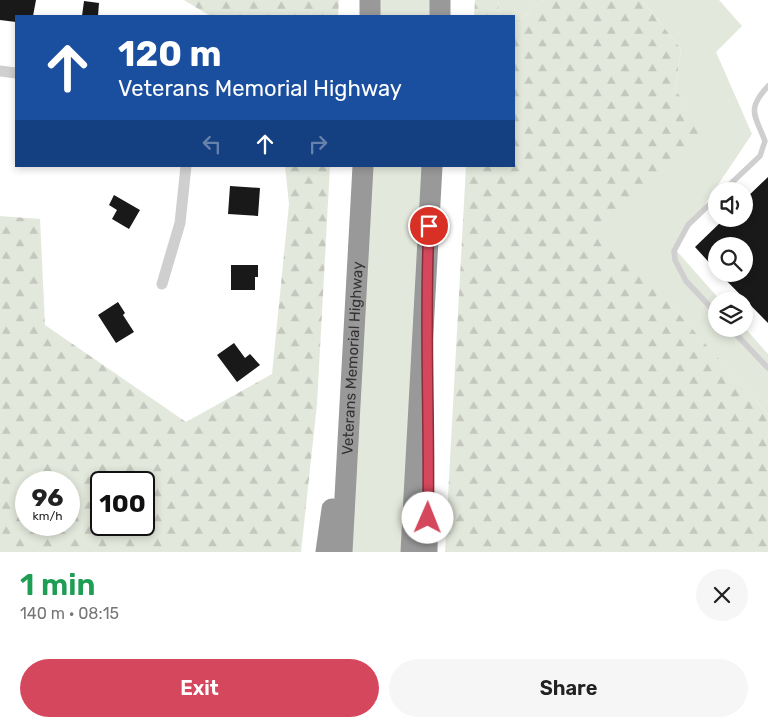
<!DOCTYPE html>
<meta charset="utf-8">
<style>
body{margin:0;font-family:Rubik,sans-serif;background:#f6f6f6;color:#222;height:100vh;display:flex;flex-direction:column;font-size:19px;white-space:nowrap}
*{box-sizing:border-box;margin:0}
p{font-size:16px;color:#767676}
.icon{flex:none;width:28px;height:28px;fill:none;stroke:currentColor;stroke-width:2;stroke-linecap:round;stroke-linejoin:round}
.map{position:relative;height:552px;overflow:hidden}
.sheet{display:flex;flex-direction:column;background:#fff;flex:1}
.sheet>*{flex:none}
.top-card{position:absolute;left:15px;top:15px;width:500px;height:152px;border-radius:0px;box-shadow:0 2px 8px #0003;background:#1a4fa0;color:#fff;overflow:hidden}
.tools{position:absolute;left:708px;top:182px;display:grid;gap:10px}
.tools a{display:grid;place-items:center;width:45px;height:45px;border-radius:50%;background:#fff;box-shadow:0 2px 8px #0003;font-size:25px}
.speed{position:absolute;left:15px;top:471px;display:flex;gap:10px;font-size:25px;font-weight:700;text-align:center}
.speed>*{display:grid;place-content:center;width:65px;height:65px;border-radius:50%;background:#fff;box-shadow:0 2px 8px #0003;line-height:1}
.speed small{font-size:12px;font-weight:400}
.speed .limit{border:2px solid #111;border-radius:8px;background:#fff;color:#111}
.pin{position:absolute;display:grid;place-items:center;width:42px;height:42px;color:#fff;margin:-21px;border:2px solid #fff;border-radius:50%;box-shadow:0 1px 5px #0007}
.me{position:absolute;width:55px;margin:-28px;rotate:1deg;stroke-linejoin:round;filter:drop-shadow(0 0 4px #0008)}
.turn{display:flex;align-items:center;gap:18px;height:105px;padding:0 20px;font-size:22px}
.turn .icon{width:65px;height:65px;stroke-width:2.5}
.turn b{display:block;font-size:35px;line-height:42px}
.lanes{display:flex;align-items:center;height:48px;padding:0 20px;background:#0003;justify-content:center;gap:25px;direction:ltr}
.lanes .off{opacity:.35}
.round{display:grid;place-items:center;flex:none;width:52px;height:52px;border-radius:26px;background:#f6f6f6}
.summary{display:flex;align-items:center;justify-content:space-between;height:85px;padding:0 20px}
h1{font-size:30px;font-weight:600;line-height:38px;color:#1e9e55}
.button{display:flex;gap:10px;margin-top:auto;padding:10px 20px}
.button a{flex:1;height:58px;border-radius:30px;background:#d5475d;color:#fff;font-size:20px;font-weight:600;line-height:58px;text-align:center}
.button a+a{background:#f6f6f6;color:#222}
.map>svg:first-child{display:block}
.green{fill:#e3e8dc}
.forest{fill:url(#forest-firs);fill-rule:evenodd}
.building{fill:#191919}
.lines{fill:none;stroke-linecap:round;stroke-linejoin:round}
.lane{stroke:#cfcfcf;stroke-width:5.5}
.street{stroke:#cfcfcf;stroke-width:11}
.highway{stroke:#999;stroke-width:21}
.route-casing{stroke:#8a2e3c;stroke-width:12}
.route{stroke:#d5475d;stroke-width:9}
.labels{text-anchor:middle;stroke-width:5;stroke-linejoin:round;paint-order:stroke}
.street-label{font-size:15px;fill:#323232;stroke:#fff}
</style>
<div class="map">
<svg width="768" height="552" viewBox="0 0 768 552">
<defs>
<pattern id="forest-firs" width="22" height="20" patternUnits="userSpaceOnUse" patternTransform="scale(1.25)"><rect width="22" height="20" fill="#e3e8dc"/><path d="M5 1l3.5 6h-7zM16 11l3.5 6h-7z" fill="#c3c7bd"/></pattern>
</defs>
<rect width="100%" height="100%" fill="#fff"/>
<path class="green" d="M379,0H431L430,16H378Z
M499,0H543L514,24V16H498Z
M642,0H719L742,26L716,52L752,134L675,249L721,301H716V329H744V327L768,354V414L602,229L708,132L675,90L681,49Z
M372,166H423L402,552H351Z"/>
<path class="forest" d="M184,0H339L338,16H210Z
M475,0H499L498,16H474Z
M543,0H642L681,49L675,90L709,132L603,229L768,414V552H445L466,166H514V24Z
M285,166H330L317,404L301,552H0V216L40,219L45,325L186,422L272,374L289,204ZM26,482H69V525H26ZM101,482H144V525H101Z"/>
<path class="building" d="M0,0H36L33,16H16V22L0,20Z
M84,1L99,3L98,16H82Z
M768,177V323L720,274H744V246H716V270L695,247L724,219H744V200Z
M230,186L260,188L258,216L228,214Z
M114,195L140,210L129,229L112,219L117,210L109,205Z
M231,265H258V277H255V290H231Z
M118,302L125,313L123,315L134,332L116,343L98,315Z
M234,343L245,358L250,354L260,365L237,382L217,355Z"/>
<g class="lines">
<path class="lane" d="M723,191L760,156L765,141C755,115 746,110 768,86
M716,198L688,225L674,251L675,260L686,281L716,313
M731,329L768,368"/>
<path class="street" d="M0,71L16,73
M162,284L180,223L186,166"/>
<g class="highway">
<path d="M370,16V0"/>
<path d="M440,16V0"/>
<path d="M326,552L332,509"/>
<path id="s1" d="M342,552L363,166"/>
<path d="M411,552L432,166"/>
<path d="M427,552L428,500"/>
</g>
</g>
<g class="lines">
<g class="route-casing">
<path id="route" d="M428,518C430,420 424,323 429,226"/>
</g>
<use href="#route" class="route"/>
</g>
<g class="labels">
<g class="street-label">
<text dy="5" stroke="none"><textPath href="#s1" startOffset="194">Veterans Memorial Highway</textPath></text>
</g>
</g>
</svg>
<div class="tools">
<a><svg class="icon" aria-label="sound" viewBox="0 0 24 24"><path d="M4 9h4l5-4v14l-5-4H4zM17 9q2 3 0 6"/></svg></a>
<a><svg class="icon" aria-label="search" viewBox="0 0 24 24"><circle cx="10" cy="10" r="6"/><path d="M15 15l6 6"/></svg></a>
<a><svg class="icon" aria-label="layers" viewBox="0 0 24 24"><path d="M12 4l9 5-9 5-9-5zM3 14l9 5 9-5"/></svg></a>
</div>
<div class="speed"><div>96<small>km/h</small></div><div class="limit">100</div></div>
<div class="pin" style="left:429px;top:226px;background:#d93025"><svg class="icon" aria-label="arrive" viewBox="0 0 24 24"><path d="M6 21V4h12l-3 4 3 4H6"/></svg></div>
<svg class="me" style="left:428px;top:518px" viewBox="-20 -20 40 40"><circle r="19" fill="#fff"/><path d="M0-13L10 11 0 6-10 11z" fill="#d5475d"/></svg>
<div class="top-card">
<div class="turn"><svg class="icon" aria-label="ahead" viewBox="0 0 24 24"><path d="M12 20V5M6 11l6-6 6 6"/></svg><div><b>120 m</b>Veterans Memorial Highway</div></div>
<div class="lanes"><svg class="icon off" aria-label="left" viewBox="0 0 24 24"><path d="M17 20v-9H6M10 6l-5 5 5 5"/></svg><svg class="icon" aria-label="ahead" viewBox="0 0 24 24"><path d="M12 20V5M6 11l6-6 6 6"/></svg><svg class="icon off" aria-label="right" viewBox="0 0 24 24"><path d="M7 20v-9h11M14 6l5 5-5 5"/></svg></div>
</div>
</div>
<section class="sheet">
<div class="summary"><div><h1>1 min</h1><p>140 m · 08:15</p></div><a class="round"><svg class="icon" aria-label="close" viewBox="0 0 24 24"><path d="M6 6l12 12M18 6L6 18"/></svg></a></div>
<div class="button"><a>Exit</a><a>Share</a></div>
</section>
